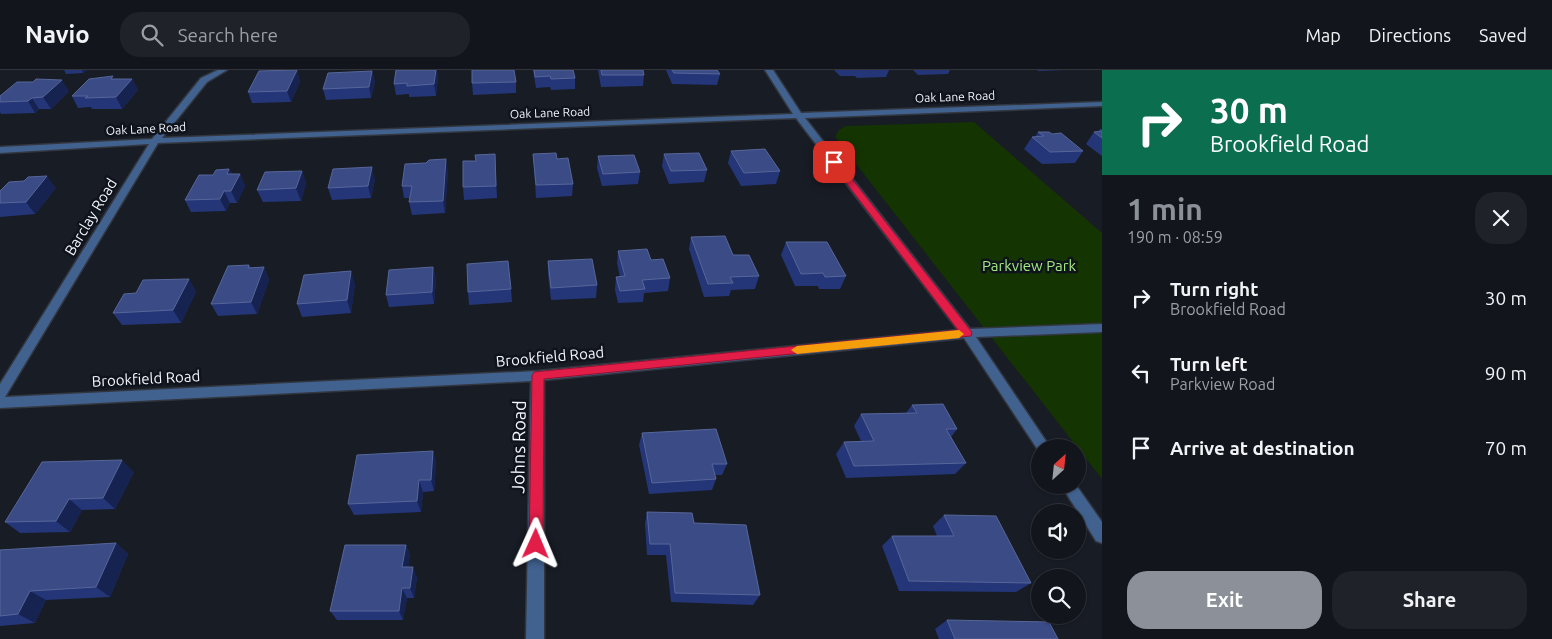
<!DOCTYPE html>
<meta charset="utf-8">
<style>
body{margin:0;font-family:Ubuntu,sans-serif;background:#1f2229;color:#f1f3f6;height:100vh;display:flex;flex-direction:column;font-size:19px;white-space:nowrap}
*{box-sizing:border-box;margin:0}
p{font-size:16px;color:#9c9fa3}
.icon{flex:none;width:28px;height:28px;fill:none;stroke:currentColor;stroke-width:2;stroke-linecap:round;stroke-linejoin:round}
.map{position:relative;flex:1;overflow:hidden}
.panel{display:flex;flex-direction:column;background:#12151c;width:450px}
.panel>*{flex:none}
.banner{background:#0b6e4f;color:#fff;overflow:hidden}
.needle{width:32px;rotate:27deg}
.fabs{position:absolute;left:1031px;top:369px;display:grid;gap:10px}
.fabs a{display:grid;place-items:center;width:55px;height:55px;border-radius:50%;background:#12151c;box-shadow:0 1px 4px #0004,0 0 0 1px #31343b;font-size:25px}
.pin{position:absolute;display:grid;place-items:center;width:42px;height:42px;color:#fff;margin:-21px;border-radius:10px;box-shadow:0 2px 8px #0006}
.me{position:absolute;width:55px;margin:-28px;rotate:1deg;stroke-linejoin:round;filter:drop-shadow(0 0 4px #0008)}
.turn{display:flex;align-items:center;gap:18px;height:105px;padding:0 25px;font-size:22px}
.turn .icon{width:65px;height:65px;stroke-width:2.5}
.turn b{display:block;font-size:35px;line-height:42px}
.round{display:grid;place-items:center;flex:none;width:52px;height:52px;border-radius:20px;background:#1f2229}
.headline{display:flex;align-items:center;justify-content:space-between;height:85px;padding:0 25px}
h1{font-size:30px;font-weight:700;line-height:38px;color:#8c9099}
.action{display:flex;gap:10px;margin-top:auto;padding:10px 25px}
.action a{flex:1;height:58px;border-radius:20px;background:#8c9099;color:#fff;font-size:20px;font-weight:700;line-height:58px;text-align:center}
.action a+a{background:#1f2229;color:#f1f3f6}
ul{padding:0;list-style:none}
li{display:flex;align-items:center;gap:15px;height:75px;padding:0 25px}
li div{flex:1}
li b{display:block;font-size:19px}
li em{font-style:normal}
header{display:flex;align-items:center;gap:30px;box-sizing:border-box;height:70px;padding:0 25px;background:#12151c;border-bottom:1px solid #31343b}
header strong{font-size:24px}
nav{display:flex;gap:28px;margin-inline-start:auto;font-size:18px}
.search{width:350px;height:45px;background:#1f2229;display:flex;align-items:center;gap:12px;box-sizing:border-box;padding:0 18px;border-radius:20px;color:#9c9fa3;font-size:19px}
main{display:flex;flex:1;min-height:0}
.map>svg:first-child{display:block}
.green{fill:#143501}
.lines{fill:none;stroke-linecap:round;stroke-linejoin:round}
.minor-casing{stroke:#32363f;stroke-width:3}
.minor{fill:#41618f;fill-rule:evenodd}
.wall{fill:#243678}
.shaded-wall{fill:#162351}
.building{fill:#3a4b86;stroke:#576699}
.route{fill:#e11d48;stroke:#92132f}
.slow{fill:#f59e0b}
.labels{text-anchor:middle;stroke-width:5;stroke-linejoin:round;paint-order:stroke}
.far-street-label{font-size:12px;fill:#f2f5fc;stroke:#0f131c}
.street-label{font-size:15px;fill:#f2f5fc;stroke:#0f131c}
.park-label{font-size:15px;fill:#a1e981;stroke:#0f131c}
.near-street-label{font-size:18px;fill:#f2f5fc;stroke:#0f131c}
</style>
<header>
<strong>Navio</strong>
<div class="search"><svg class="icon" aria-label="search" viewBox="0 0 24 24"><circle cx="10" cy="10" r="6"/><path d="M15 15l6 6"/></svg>Search here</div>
<nav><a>Map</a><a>Directions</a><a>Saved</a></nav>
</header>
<main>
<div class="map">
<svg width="1102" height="569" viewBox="0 0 1102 569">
<rect width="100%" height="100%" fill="#181c25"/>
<path class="green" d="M974,52L1102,163V409L835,67L839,60L846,56Z"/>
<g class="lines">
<g class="minor-casing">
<path id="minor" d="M218,0H227L207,12L162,68L793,44L765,0H773L801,43L1102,32V36L805,48L970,259L1102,254V262L976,267L1048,374L1050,378H1040V383L964,268L544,310V569H526L531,311L0,338V314L149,74L0,83V77L152,69L201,8ZM796,48L958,260L538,301L5,327L158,73Z
M1061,415H1076L1102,452V473L1096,471Z"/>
</g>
<use href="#minor" class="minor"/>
</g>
<path class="wall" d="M64,0H87L83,3L66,4Z
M297,0L300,12L291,32L252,33L248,22Z
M396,0H437L438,8L436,26L409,27V24L396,25L394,14Z
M533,0H573L575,8V19L551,20L550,17L536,18Z
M598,0H643L644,5L643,16L601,17Z
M666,0H717L720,4L717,15L672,14Z
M834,0H889L886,7L857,8L855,6H840Z
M913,0H950L948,4L918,5Z
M1037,0H1065L1039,1Z
M372,1L375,12L371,28L326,30L323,19Z
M115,9H132L138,20L122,39H92L91,37L78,38L72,26Z
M516,12V23L473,25L472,13Z
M69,21L51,39H39L35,43L1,44L0,42V26Z
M1100,59H1102V86L1086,74L1094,62H1098Z
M1038,62L1052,64L1083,81L1075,93L1042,94L1024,79L1032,67H1035Z
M731,81L780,101L776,114L741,116L728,93Z
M495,84L497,128L464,130L463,117L476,91Z
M533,84L557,89L573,114L572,126L536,128Z
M664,84L707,100L704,112L669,114L662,96Z
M598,86L640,102L638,114L602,116L597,98Z
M229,99L232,104H240L245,116L237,133H230L226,141L191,142L185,130L213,105Z
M302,101L306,113L301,131L263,132L257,120Z
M448,101L445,143L412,145L409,132L410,128H404L402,116Z
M375,109L371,128L332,130L328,118Z
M24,111L56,118L35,144L0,147V121Z
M691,167L733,185L759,206L755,219L731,220L729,226L704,227L689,179Z
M786,172L846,206L840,219H819L818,216H795L781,185Z
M618,181L651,190L670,208L668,221L644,223L643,232L618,233L615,220L616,207H620L617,193Z
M548,191L597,215L596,228L551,230L548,204Z
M249,195L251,198L264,197L269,210L257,244L218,246L211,234Z
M433,197L436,210L434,234L389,237L386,225Z
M189,209L196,222L181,253L122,255L113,243L136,223Z
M355,214L351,243L302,247L297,234Z
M511,219L512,232L469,235L468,222Z
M912,335L957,359L951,367L966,393L955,404L846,408L836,384L844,372L861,371L854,356L861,344L906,343Z
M642,363L727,394L722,405H715L716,409L712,420L649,424L639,375Z
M433,381L436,393L434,421L423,422L421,442L354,445L348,434Z
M134,402L115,439L82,440L70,462L20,463L5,452Z
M647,442L694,453L760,525L753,535L671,532L666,485H647L645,453Z
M944,445L1031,513L1016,522L899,521L882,476L892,466H937L933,456Z
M116,473L128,484L110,527L46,530L35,553L0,556V480Z
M406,475L410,485L408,497L417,507L414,528H407L403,550H337L330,541Z
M947,550L1058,569H939L935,559Z"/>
<path class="shaded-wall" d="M82,0H87L83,3Z
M297,0L300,12L291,32L287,21Z
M436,0H437L438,8L436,26L434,14Z
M372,1L375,12L371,28L369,17Z
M132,9L138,20L122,39L116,27Z
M62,10L69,21L51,39L43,27Z
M32,28L39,39L35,43L28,31Z
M446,89L448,101L445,143L443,131Z
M372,97L375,109L371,128L368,116Z
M229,99L235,111L227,104Z
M302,101L306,113L301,131L296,118Z
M240,104L245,116L237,133L231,121Z
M47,106L56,118L35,144L26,132Z
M224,121L230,133L226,141L220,129Z
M264,197L269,210L257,244L251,232Z
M433,197L436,210L434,234L432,222Z
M351,201L355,214L351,243L347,230Z
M189,209L196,222L181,253L173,240Z
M433,381L436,393L434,421L431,410Z
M122,390L134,402L115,439L103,428Z
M419,410L423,422L421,442L417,431Z
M69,429L82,440L70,462L56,451Z
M116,473L128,484L110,527L96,517Z
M406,475L410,485L407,507L402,497Z
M413,497L417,507L414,528L410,518Z
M402,518L407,528L403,550L399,541Z
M30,521L46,530L35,553L18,544Z"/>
<path class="building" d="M297,0L287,21L248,22L259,1Z
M396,0H436L434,14L407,16V13L394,14Z
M472,0H514L516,12L472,13Z
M534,0H573L575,8L551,9L550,6L535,7Z
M601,0H643L644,5H602Z
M672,0H717L720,4L674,3Z
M372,1L369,17L323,19L328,3Z
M113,6L111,9H132L116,27L85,28L88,26H72L89,9Z
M36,9L62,10L43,27L32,28L28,31L0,32V26L17,12H33Z
M1102,61V68L1094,62Z
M1038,62H1049L1052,64L1061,63L1083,81L1050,82L1032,67L1044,66Z
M765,79L780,101L744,103L731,81Z
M556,83L557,89L568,88L573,114L536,115L533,84Z
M699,83L707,100L671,101L664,84Z
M495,84L496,116L463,117V91H476L475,85Z
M634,85L640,102L603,104L598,86Z
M446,89L443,131L409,132L412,116H402L405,94L426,93L429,90Z
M372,97L368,116L328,118L333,99Z
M229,99L227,104H240L231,121H224L220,129L185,130L199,105H213L216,100Z
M302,101L296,118L257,120L265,102Z
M47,106L26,132L0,133V121L9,112L24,111L28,107Z
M725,166L733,185H749L759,206L730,207L733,213L708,214L691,167Z
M786,172H827L846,206L825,207L823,203L801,204Z
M647,179L651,190L663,189L670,208L642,210L645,219L620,221L616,207L625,206L618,181Z
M592,189L597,215L551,218L548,191Z
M508,191L511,219L468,222L467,194Z
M249,195L248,198L264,197L251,232L211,234L228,196Z
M433,197L432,222L386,225L389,200Z
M351,201L347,230L297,234L304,205Z
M189,209L173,240L113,243L124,224L136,223L143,210Z
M943,334L957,359H946L966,393L854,396L844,372L874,371L861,344L917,343L912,335Z
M716,359L727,394H712L716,409L652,413L642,363Z
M433,381L431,410H419L417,431L348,434L357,385Z
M122,390L103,428L69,429L56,451L5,452L42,392Z
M647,442L692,443L694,453L746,455L760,525L675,523L670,474H650Z
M944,445L996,446L1031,513L909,511L892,466H954Z
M116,473L96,517L30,521L18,544L0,546V480Z
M345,475H406L402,497H413L410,518H402L399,541H330Z
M947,550L1049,552L1058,569H955Z"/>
<path class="route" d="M832,90H837L971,261L972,263L971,266L544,309L543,474L541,479L536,481L531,479L529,474L532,306L534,302L958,260L832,94Z"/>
<path class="slow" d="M959,260L964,264L959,268L797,284L791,280L797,276Z"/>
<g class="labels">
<g class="far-street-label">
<text transform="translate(955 27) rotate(-2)" y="4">Oak Lane Road</text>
<text transform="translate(550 43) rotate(-2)" y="4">Oak Lane Road</text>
<text transform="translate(146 59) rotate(-3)" y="4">Oak Lane Road</text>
</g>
<g class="street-label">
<text transform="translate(91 147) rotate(-59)" y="5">Barclay Road</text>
<text transform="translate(550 287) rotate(-5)" y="5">Brookfield Road</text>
<text transform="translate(146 309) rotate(-3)" y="5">Brookfield Road</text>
</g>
<g class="park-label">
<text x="1029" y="201">Parkview Park</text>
</g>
<g class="near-street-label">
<text transform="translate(519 377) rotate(-89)" y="6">Johns Road</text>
</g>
</g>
</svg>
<div class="fabs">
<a><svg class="needle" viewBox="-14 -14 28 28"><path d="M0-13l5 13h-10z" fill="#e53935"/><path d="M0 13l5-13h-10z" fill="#9c9fa3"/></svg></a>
<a><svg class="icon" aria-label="sound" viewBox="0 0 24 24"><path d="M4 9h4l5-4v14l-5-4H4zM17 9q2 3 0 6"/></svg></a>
<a><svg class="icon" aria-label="search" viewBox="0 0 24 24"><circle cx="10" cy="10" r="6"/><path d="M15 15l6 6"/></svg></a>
</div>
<div class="pin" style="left:834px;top:92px;background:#d93025"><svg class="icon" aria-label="arrive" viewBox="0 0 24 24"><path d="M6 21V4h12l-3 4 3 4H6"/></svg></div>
<svg class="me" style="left:536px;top:474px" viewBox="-20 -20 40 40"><path d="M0-17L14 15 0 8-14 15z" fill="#e11d48" stroke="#fff" stroke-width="4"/></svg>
</div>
<section class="panel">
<div class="banner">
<div class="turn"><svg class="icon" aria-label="right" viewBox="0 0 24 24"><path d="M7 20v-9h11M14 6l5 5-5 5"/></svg><div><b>30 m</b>Brookfield Road</div></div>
</div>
<div class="headline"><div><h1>1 min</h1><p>190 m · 08:59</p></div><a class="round"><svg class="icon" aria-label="close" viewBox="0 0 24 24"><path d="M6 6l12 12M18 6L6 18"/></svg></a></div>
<ul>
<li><svg class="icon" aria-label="right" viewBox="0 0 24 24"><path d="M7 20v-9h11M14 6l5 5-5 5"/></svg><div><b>Turn right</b><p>Brookfield Road</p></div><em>30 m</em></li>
<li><svg class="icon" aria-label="left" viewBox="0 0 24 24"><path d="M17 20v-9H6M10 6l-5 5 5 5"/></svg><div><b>Turn left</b><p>Parkview Road</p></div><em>90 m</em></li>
<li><svg class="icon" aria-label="arrive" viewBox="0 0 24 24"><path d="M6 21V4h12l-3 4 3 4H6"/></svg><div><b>Arrive at destination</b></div><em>70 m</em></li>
</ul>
<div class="action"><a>Exit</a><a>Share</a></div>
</section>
</main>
